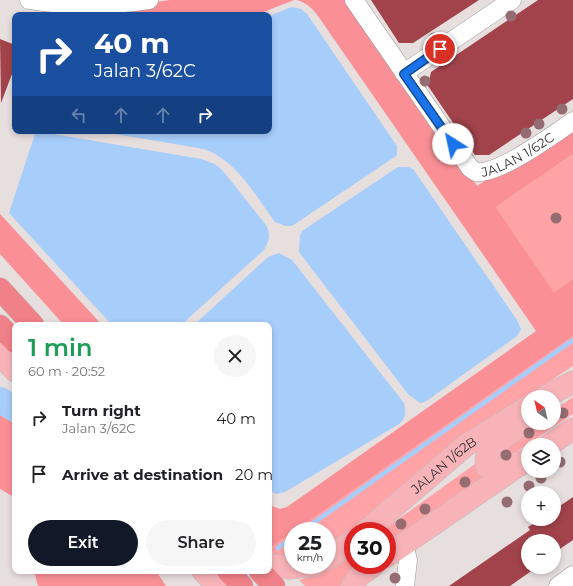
<!DOCTYPE html>
<meta charset="utf-8">
<style>
body{margin:0;font-family:Montserrat,sans-serif;background:#f6f6f6;color:#202124;height:100vh;display:flex;flex-direction:column;font-size:15px;white-space:nowrap}
*{box-sizing:border-box;margin:0}
p{font-size:13px;color:#757577}
.icon{flex:none;width:22px;height:22px;fill:none;stroke:currentColor;stroke-width:2;stroke-linecap:round;stroke-linejoin:round}
.map{position:relative;flex:1;overflow:hidden}
.drawer{position:absolute;left:12px;top:322px;width:260px;height:252px;display:flex;flex-direction:column;background:#fff;border-radius:8px;box-shadow:0 2px 6px #0003}
.drawer>*{flex:none}
.banner{position:absolute;left:12px;top:12px;width:260px;height:122px;border-radius:8px;box-shadow:0 2px 6px #0003;background:#1a4fa0;color:#fff;overflow:hidden}
.needle{width:26px;rotate:326deg}
.fabs{position:absolute;left:521px;top:390px;display:grid;gap:8px}
.fabs a{display:grid;place-items:center;width:40px;height:40px;border-radius:50%;background:#fff;box-shadow:0 2px 6px #0003;font-size:20px}
.speed{position:absolute;left:284px;top:522px;display:flex;gap:8px;font-size:20px;font-weight:700;text-align:center}
.speed>*{display:grid;place-content:center;width:52px;height:52px;border-radius:50%;background:#fff;box-shadow:0 2px 6px #0003;line-height:1}
.speed small{font-size:10px;font-weight:400}
.speed .limit{border:6px solid #d22;background:#fff;color:#111}
.pin{position:absolute;display:grid;place-items:center;width:34px;height:34px;color:#fff;margin:-17px;border:2px solid #fff;border-radius:50%;box-shadow:0 1px 4px #0007}
.me{position:absolute;width:44px;margin:-22px;rotate:325deg;stroke-linejoin:round;filter:drop-shadow(0 0 3px #0008)}
.turn{display:flex;align-items:center;gap:14px;height:84px;padding:0 16px;font-size:18px}
.turn .icon{width:52px;height:52px;stroke-width:2.5}
.turn b{display:block;font-size:28px;line-height:34px}
.lanes{display:flex;align-items:center;height:38px;padding:0 16px;background:#0003;justify-content:center;gap:20px;direction:ltr}
.lanes .off{opacity:.35}
.round{display:grid;place-items:center;flex:none;width:42px;height:42px;border-radius:21px;background:#f6f6f6}
.summary{display:flex;align-items:center;justify-content:space-between;height:68px;padding:0 16px}
h1{font-size:24px;font-weight:600;line-height:30px;color:#1e9e55}
.cta{display:flex;gap:8px;margin-top:auto;padding:8px 16px}
.cta a{flex:1;height:46px;border-radius:24px;background:#111827;color:#fff;font-size:16px;font-weight:600;line-height:46px;text-align:center}
.cta a+a{background:#f6f6f6;color:#202124}
ul{padding:0;list-style:none}
li{display:flex;align-items:center;gap:12px;height:56px;padding:0 16px}
li div{flex:1}
li b{display:block;font-size:15px}
li em{font-style:normal}
.map>svg:first-child{display:block}
.green{fill:#ffa3a7}
.forest{fill:#fa9096}
.water{fill:#a7cdfb}
.lines{fill:none;stroke-linecap:round;stroke-linejoin:round}
.stream{stroke:#a7cdfb;stroke-width:4.5}
.river{stroke:#a7cdfb;stroke-width:26}
.building{fill:#a2424b}
.minor-casing{stroke:#a09898;stroke-width:19}
.major-casing{stroke:#bfbdbd;stroke-width:23}
.highway-casing{stroke:#bfbdbd;stroke-width:23}
.minor{stroke:#fff;stroke-width:18}
.major{stroke:#f7b3b8;stroke-width:22}
.highway{stroke:#f18188;stroke-width:22}
.tree{fill:#946c72}
.route-casing{stroke:#114b97;stroke-width:10}
.route{stroke:#1a73e8;stroke-width:7}
.labels{text-anchor:middle;stroke-width:4;stroke-linejoin:round;paint-order:stroke}
.street-label{font-size:13px;fill:#363232;stroke:#fff}
</style>
<div class="map">
<svg width="573" height="586" viewBox="0 0 573 586">
<rect width="100%" height="100%" fill="#e7dede"/>
<path class="green" d="M573,154V279L554,292L496,207Z
M573,336V366L465,437L364,525L327,551V531H294Z
M573,397V414L500,463L492,453L535,423H554V410Z
M475,464L478,473L484,477L387,544V531H382Z
M293,532V560L279,557L269,550V547L273,546Z
M353,551V565H358L342,586H305L299,580L319,574Z"/>
<path class="forest" d="M170,0H294L256,15H42L44,4L123,7Z
M297,0H354L477,186L573,121V154L496,207L554,292L573,279V336L273,546L269,547V505L280,509L287,507L536,331L318,16C312,8 307,3 297,0Z
M0,214L1,215L102,325H64L0,254Z
M0,410L15,423V507L12,496L0,489Z
M34,571H156L166,586H38Z"/>
<path class="water" d="M292,7L301,9L307,14L397,146V155L393,158L292,226H286L275,222C255,195 237,161 204,149L97,131H269V16Z
M36,131L201,159L215,164L223,171L266,225C271,235 269,241 264,250L181,325H112L9,213Z
M398,167H408L413,169L517,320L521,329L517,336L425,402L420,403L408,394L299,252L300,236L302,231Z
M279,253L292,260L404,403C406,411 406,419 399,424L285,492L276,494L269,490V325H194L268,257Z"/>
<g class="lines">
<path class="stream" d="M302,531L573,340
M278,548L293,537"/>
<path class="river" d="M0,400L15,409"/>
</g>
<path class="building" d="M371,0H479L413,43H399Z
M538,0H573V99L489,155H475L428,86L431,72Z
M0,39L15,45V66L1,103Z
M573,497V540L554,553V541H528V567H537L510,586H449L530,530L528,527L541,519H554V510Z"/>
<g class="lines">
<g class="minor-casing">
<g id="minor">
<path d="M29,0C68,7 109,6 149,0"/>
<path id="s1" d="M354,0L470,168L476,172C498,175 553,135 573,121"/>
<path d="M404,73L512,0"/>
<path d="M404,545L408,560L405,586"/>
<path d="M558,586L573,575"/>
</g>
</g>
<g class="major-casing">
<g id="major">
<path d="M0,354L15,371"/>
<path d="M545,397L573,382"/>
<path d="M549,445L573,429"/>
<path d="M517,463L504,468L494,470L488,468C478,451 512,432 524,423"/>
<path id="s2" d="M366,531L465,446L528,407"/>
<path d="M387,556L528,459"/>
<path d="M327,559L353,541"/>
<path d="M269,564L289,568L314,565"/>
<path d="M203,571L217,586"/>
<path d="M352,586L359,576L374,565"/>
</g>
</g>
<g class="highway-casing">
<path id="highway" d="M0,289L33,325
M0,326L15,342
M228,571L242,586
M260,571L274,586"/>
</g>
<use href="#minor" class="minor"/>
<use href="#major" class="major"/>
<use href="#highway" class="highway"/>
</g>
<g class="tree">
<circle cx="511" cy="16" r="5.5"/>
<circle cx="434" cy="38" r="5.5"/>
<circle cx="449" cy="56" r="5.5"/>
<circle cx="425" cy="81" r="5.5"/>
<circle cx="562" cy="109" r="5.5"/>
<circle cx="539" cy="124" r="5.5"/>
<circle cx="526" cy="133" r="5.5"/>
<circle cx="556" cy="218" r="5.5"/>
<circle cx="563" cy="413" r="5.5"/>
<circle cx="529" cy="433" r="5.5"/>
<circle cx="506" cy="455" r="5.5"/>
<circle cx="560" cy="462" r="5.5"/>
<circle cx="541" cy="478" r="5.5"/>
<circle cx="465" cy="482" r="5.5"/>
<circle cx="529" cy="486" r="5.5"/>
<circle cx="507" cy="502" r="5.5"/>
<circle cx="425" cy="509" r="5.5"/>
<circle cx="401" cy="524" r="5.5"/>
<circle cx="395" cy="578" r="5.5"/>
</g>
<g class="lines">
<g class="route-casing">
<path id="route" d="M440,49L404,74L453,144"/>
</g>
<use href="#route" class="route"/>
</g>
<g class="labels">
<g class="street-label">
<text dy="5" stroke="none"><textPath href="#s1" startOffset="257">JALAN 1/62C</textPath></text>
<text dy="5" stroke="none"><textPath href="#s2" startOffset="102">JALAN 1/62B</textPath></text>
</g>
</g>
</svg>
<div class="fabs">
<a><svg class="needle" viewBox="-14 -14 28 28"><path d="M0-13l5 13h-10z" fill="#e53935"/><path d="M0 13l5-13h-10z" fill="#757577"/></svg></a>
<a><svg class="icon" aria-label="layers" viewBox="0 0 24 24"><path d="M12 4l9 5-9 5-9-5zM3 14l9 5 9-5"/></svg></a>
<a>+</a>
<a>−</a>
</div>
<div class="speed"><div>25<small>km/h</small></div><div class="limit">30</div></div>
<div class="pin" style="left:440px;top:49px;background:#d93025"><svg class="icon" aria-label="arrive" viewBox="0 0 24 24"><path d="M6 21V4h12l-3 4 3 4H6"/></svg></div>
<svg class="me" style="left:453px;top:144px" viewBox="-20 -20 40 40"><circle r="19" fill="#fff"/><path d="M0-13L10 11 0 6-10 11z" fill="#1a73e8"/></svg>
<div class="banner">
<div class="turn"><svg class="icon" aria-label="right" viewBox="0 0 24 24"><path d="M7 20v-9h11M14 6l5 5-5 5"/></svg><div><b>40 m</b>Jalan 3/62C</div></div>
<div class="lanes"><svg class="icon off" aria-label="left" viewBox="0 0 24 24"><path d="M17 20v-9H6M10 6l-5 5 5 5"/></svg><svg class="icon off" aria-label="ahead" viewBox="0 0 24 24"><path d="M12 20V5M6 11l6-6 6 6"/></svg><svg class="icon off" aria-label="ahead" viewBox="0 0 24 24"><path d="M12 20V5M6 11l6-6 6 6"/></svg><svg class="icon" aria-label="right" viewBox="0 0 24 24"><path d="M7 20v-9h11M14 6l5 5-5 5"/></svg></div>
</div>
<section class="drawer">
<div class="summary"><div><h1>1 min</h1><p>60 m · 20:52</p></div><a class="round"><svg class="icon" aria-label="close" viewBox="0 0 24 24"><path d="M6 6l12 12M18 6L6 18"/></svg></a></div>
<ul>
<li><svg class="icon" aria-label="right" viewBox="0 0 24 24"><path d="M7 20v-9h11M14 6l5 5-5 5"/></svg><div><b>Turn right</b><p>Jalan 3/62C</p></div><em>40 m</em></li>
<li><svg class="icon" aria-label="arrive" viewBox="0 0 24 24"><path d="M6 21V4h12l-3 4 3 4H6"/></svg><div><b>Arrive at destination</b></div><em>20 m</em></li>
</ul>
<div class="cta"><a>Exit</a><a>Share</a></div>
</section>
</div>
